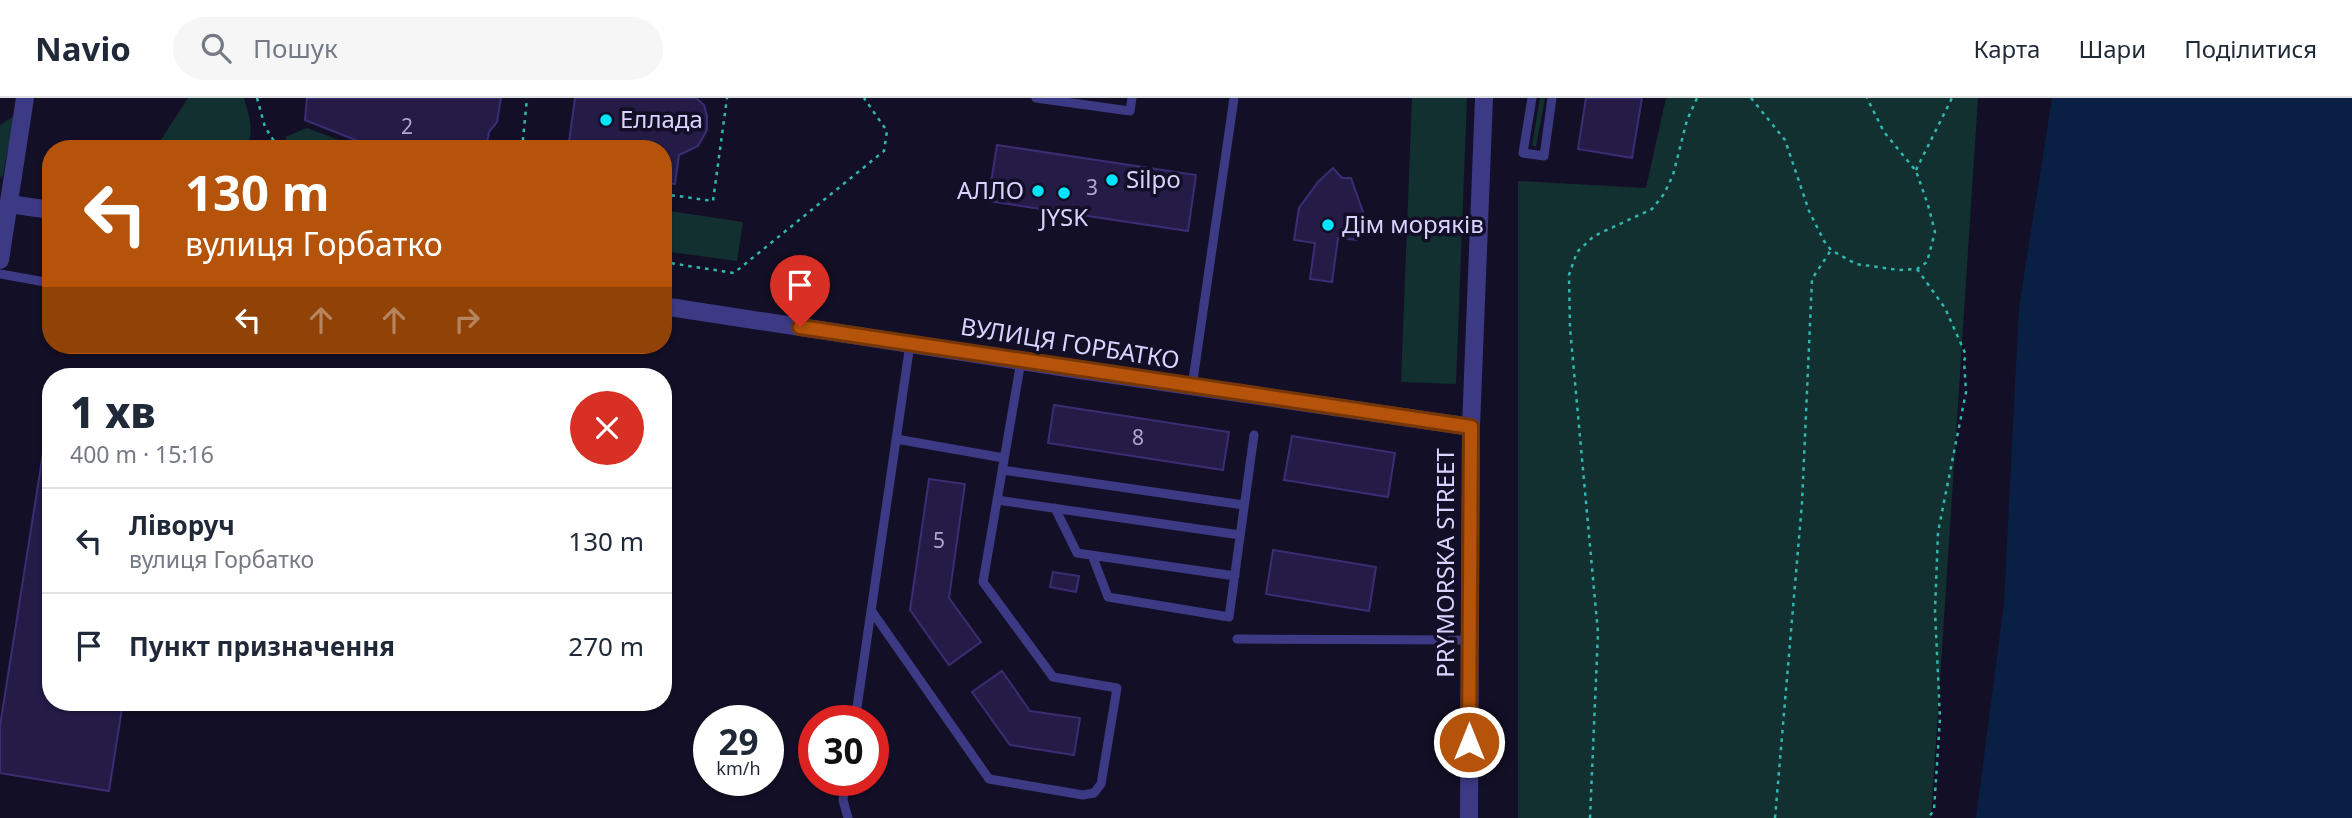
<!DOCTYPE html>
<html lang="uk">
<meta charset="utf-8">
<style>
body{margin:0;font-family:"Noto Sans",sans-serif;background:#f6f6f7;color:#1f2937;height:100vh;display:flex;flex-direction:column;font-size:26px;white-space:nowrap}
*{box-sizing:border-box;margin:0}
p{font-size:23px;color:#747a83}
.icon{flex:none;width:38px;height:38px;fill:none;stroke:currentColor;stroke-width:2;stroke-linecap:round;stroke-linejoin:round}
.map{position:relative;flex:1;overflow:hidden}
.drawer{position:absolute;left:42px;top:270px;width:630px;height:343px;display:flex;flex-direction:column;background:#fff;border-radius:28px;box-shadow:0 2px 5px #0004}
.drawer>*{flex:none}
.guide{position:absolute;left:42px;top:42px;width:630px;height:214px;border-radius:28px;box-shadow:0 2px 5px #0004;background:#b45309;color:#fff;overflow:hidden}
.speed{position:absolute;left:693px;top:607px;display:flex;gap:14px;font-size:35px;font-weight:700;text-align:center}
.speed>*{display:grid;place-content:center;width:91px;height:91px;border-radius:50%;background:#fff;box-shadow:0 2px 5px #0004;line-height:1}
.speed small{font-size:18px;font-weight:400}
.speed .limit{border:10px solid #d22;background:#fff;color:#111}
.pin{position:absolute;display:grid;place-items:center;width:60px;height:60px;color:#fff;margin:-72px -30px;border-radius:50% 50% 50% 0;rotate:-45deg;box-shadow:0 0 7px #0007}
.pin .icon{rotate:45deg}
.me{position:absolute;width:77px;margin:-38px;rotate:0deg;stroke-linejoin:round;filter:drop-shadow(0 0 5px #0008)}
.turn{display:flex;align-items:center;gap:24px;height:147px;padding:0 28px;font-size:32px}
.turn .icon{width:91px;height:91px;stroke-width:2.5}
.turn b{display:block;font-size:49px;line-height:60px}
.lanes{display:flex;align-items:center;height:66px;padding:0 28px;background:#0003;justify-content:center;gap:35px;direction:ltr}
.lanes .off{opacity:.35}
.round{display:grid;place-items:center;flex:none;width:74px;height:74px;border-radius:37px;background:#f6f6f7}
.summary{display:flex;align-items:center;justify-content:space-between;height:119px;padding:0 28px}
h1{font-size:42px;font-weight:800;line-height:52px}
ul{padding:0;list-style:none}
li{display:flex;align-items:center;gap:21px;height:105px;padding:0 28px;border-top:2px solid #e0e1e3}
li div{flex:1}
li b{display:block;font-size:26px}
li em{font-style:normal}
header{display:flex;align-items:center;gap:42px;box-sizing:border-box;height:98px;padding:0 35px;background:#fff;border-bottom:2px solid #e0e1e3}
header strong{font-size:33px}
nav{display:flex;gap:38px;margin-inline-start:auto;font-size:24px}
.search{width:490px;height:63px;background:#f6f6f7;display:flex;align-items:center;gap:18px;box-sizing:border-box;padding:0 24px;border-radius:38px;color:#747a83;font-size:26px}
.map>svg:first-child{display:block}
.green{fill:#12302f}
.water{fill:#0a1f44}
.building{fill:#241b47;stroke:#3b2d73;stroke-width:2}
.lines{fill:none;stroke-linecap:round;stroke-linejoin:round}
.path{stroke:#2fb8b0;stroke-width:2.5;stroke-dasharray:3.5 5;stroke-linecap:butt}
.lane{stroke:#3d3a85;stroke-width:9}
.street{stroke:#3d3a85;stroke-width:18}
.route-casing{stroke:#753606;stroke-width:18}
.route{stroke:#b45309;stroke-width:12}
.poi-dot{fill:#00e5ff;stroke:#130f26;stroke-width:2.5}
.labels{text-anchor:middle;stroke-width:7;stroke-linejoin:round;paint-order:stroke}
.number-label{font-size:21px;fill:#aca6d1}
.poi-label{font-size:24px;fill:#d9d4ff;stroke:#130f26;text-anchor:start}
.street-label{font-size:24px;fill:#d9d4ff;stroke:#130f26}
</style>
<header>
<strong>Navio</strong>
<div class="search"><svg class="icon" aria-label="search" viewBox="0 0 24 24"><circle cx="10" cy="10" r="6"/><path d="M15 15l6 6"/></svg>Пошук</div>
<nav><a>Карта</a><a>Шари</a><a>Поділитися</a></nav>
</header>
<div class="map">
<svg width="2352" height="720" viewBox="0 0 2352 720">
<rect width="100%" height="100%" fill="#130f26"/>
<path class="green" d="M188,0H244C249,18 255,33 246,51H155Z
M1412,0H1467L1456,286L1401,284Z
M1540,0H1545L1536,49L1532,47Z
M1666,0H1978L1931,720H1518V83L1646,90Z
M14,18L3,77L0,80V27Z
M307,30L360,50L361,51H292L285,39Z
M663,112L743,124L737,163L663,153Z"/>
<path class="water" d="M2052,0H2352V720H1976L2004,505L2019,209Z"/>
<path class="building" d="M307,0H501L497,24L489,34L486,51H396L363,45L305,22Z
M575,0H696L704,7L707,18V32L698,48L679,57L675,86L663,85V51H568Z
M1586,0H1642L1632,60L1578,51Z
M997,47L1196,77L1188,133L988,103Z
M1333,70L1342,80H1351L1363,114L1357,142L1338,140L1332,184L1310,181L1315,145L1294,142L1299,110L1318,84Z
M1054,307L1229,334L1223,372L1048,345Z
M1292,338L1395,355L1388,399L1284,382Z
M43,355L51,356V604H123L109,693L0,675V628Z
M929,381L965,386L949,500L981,544L949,567L910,512Z
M1273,452L1376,469L1369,513L1266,496Z
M1053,474L1079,478L1076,494L1050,489Z
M1002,573L1030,613L1080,620L1074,657L1010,647L972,594Z"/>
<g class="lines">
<path class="path" d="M257,0L265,29L279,51
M1751,0L1785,42L1809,113L1824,143L1831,152L1856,166L1899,172L1917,171L1927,164L1935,134L1928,107L1916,73L1884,34L1867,0
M260,51L272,39
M522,51L527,0
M1916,72L1952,0
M663,96L713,103L727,0
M663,164L734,175L884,53L887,33L864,0
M1917,171L1945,210L1966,257L1964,263L1966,294L1938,434L1935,513L1940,620L1934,712L1928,720
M1590,720L1598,535L1570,230L1569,177L1577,154L1594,138L1652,111L1664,96L1673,77L1687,22L1697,0
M1775,720L1802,405L1812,181L1831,152"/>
<path class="lane" d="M1036,0L1130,13L1132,0
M1532,0L1523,55L1544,58L1552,0
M0,176L51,185
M1192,289L1234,0
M896,341L1004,360
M1002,372L1244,407
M997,402L1240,437
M1055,410L1077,455L1235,478
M1092,457L1108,499L1229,519L1254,337
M871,512L989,681L1083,697L1094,695L1101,686L1117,590L1053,579L983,484L1021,263
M1237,541L1470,542
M855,623L910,246
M846,682L843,702L848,720"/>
<path class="street" d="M9,106L51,112
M0,162L25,0
M663,208L1073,271L1471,329
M1469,720L1471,329L1484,0"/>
</g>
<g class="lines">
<g class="route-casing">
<path id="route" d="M800,229L1471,329L1469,644"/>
</g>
<use href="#route" class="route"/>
</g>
<g class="poi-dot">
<circle cx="606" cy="22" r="7"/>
<circle cx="1112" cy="82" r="7"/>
<circle cx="1038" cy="93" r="7"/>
<circle cx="1064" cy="95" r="7"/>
<circle cx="1328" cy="127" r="7"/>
</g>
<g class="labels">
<g class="number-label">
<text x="407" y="36">2</text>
<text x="1092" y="97">3</text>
<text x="1138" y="347">8</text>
<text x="939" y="450">5</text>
</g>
<g class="poi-label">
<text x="620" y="30">Еллада</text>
<text x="1126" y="90">Silpo</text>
<text x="1024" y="101" text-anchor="end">АЛЛО</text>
<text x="1064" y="128" text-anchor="middle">JYSK</text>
<text x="1342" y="135">Дім моряків</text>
</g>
<g class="street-label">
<text transform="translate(1070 246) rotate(9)" y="8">ВУЛИЦЯ ГОРБАТКО</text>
<text transform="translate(1446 465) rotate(-90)" y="8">PRYMORSKA STREET</text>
</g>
</g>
</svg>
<div class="speed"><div>29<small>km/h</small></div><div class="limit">30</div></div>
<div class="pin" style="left:800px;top:229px;background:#d93025"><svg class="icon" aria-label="arrive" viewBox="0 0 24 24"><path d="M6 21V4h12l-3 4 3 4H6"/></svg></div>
<svg class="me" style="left:1469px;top:644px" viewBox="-20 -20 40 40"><circle r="17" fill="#b45309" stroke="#fff" stroke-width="3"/><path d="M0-11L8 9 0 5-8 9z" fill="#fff"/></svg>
<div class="guide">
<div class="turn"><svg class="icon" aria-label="left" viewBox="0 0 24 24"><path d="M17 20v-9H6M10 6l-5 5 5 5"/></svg><div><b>130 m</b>вулиця Горбатко</div></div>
<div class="lanes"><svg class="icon" aria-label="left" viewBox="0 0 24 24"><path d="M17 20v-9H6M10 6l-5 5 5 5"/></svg><svg class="icon off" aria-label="ahead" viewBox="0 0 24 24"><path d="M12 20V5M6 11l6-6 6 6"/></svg><svg class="icon off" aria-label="ahead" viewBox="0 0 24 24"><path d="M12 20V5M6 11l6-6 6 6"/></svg><svg class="icon off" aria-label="right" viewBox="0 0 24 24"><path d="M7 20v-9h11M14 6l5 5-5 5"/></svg></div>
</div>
<section class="drawer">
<div class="summary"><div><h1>1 хв</h1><p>400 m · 15:16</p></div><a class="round" style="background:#d93025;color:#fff"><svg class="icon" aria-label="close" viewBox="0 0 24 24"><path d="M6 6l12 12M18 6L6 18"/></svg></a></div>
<ul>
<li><svg class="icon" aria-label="left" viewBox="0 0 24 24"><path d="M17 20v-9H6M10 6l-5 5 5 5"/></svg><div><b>Ліворуч</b><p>вулиця Горбатко</p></div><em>130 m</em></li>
<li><svg class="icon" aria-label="arrive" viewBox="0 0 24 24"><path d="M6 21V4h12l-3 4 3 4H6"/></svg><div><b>Пункт призначення</b></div><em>270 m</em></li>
</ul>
</section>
</div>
